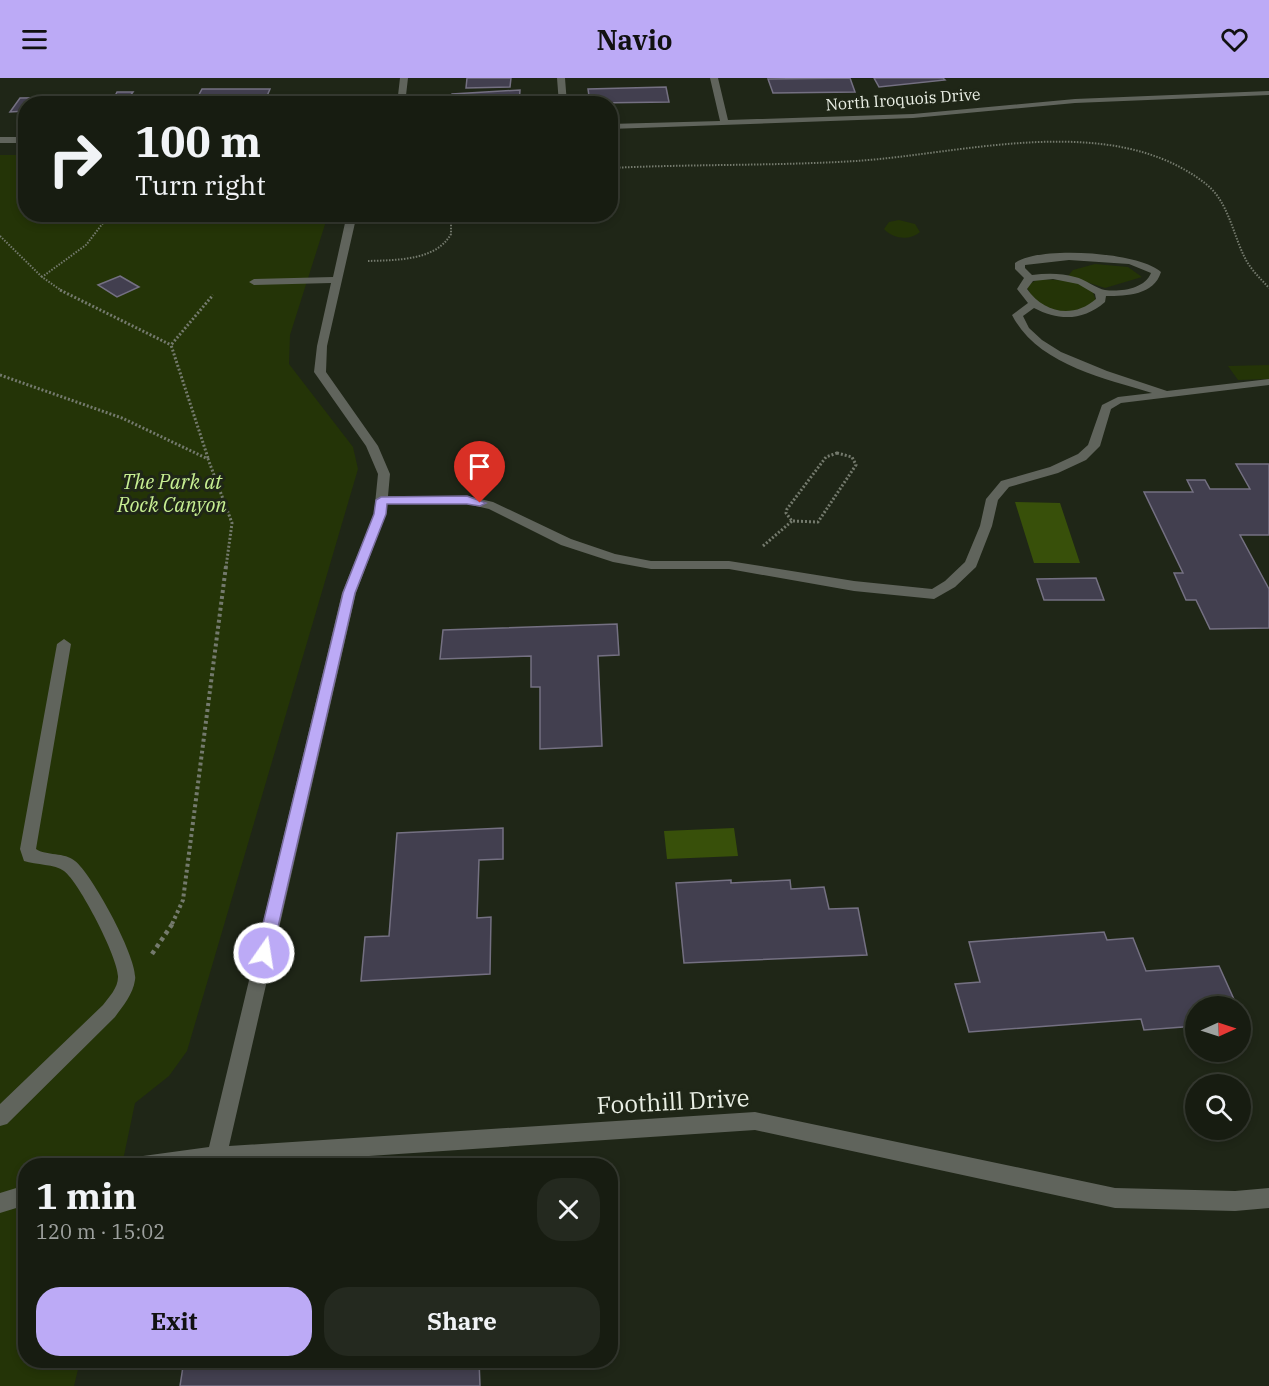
<!DOCTYPE html>
<meta charset="utf-8">
<style>
body{margin:0;font-family:"IBM Plex Serif",serif;background:#24291f;color:#f1f3f6;height:100vh;display:flex;flex-direction:column;font-size:22px;white-space:nowrap}
*{box-sizing:border-box;margin:0}
p{font-size:20px;color:#9ea19f}
.icon{flex:none;width:33px;height:33px;fill:none;stroke:currentColor;stroke-width:2;stroke-linecap:round;stroke-linejoin:round}
.map{position:relative;flex:1;overflow:hidden}
.side{position:absolute;left:18px;top:1080px;width:600px;height:210px;display:flex;flex-direction:column;background:#171c11;border-radius:24px;box-shadow:0 3px 9px #0003,0 0 0 2px #363a31}
.side>*{flex:none}
.guide{position:absolute;left:18px;top:18px;width:600px;height:126px;border-radius:24px;box-shadow:0 3px 9px #0003,0 0 0 2px #363a31;background:#171c11;color:#f1f3f6;overflow:hidden}
.needle{width:39px;rotate:87deg}
.tools{position:absolute;left:1185px;top:918px;display:grid;gap:12px}
.tools a{display:grid;place-items:center;width:66px;height:66px;border-radius:50%;background:#171c11;box-shadow:0 3px 9px #0003,0 0 0 2px #363a31;font-size:30px}
.pin{position:absolute;display:grid;place-items:center;width:51px;height:51px;color:#fff;margin:-62px -26px;border-radius:50% 50% 50% 0;rotate:-45deg;box-shadow:0 0 6px #0007}
.pin .icon{rotate:45deg}
.me{position:absolute;width:66px;margin:-33px;rotate:13deg;stroke-linejoin:round;filter:drop-shadow(0 0 4px #0008)}
.turn{display:flex;align-items:center;gap:21px;height:126px;padding:0 18px;font-size:27px}
.turn .icon{width:78px;height:78px;stroke-width:2.5}
.turn b{display:block;font-size:42px;line-height:51px}
.round{display:grid;place-items:center;flex:none;width:63px;height:63px;border-radius:24px;background:#24291f}
.headline{display:flex;align-items:center;justify-content:space-between;height:102px;padding:0 18px}
h1{font-size:36px;font-weight:700;line-height:45px}
.primary-button{display:flex;gap:12px;margin-top:auto;padding:12px 18px}
.primary-button a{flex:1;height:69px;border-radius:24px;background:#bcaaf6;color:#111;font-size:24px;font-weight:700;line-height:69px;text-align:center}
.primary-button a+a{background:#24291f;color:#f1f3f6}
header{display:flex;justify-content:space-between;align-items:center;height:78px;padding:0 18px;background:#bcaaf6;color:#111;font-size:27px;font-weight:700}
.map>svg:first-child{display:block}
.green{fill:#243407}
.water{fill:#38500a}
.building{fill:#423f4f;stroke:#747082;stroke-width:1.5}
.lines{fill:none;stroke-linecap:round;stroke-linejoin:round}
.path-far3{stroke:#747a6d;stroke-width:2;stroke-dasharray:1.5 1.5;stroke-linecap:butt}
.path-far2{stroke:#747a6d;stroke-width:3;stroke-dasharray:2 2;stroke-linecap:butt}
.path-far1{stroke:#747a6d;stroke-width:4;stroke-dasharray:3 3;stroke-linecap:butt}
.path{stroke:#747a6d;stroke-width:4.5;stroke-dasharray:4 4;stroke-linecap:butt}
.minor{fill:#60645c;fill-rule:evenodd}
.route{fill:#bcaaf6;stroke:#7a6ea0;stroke-width:1.5}
.labels{text-anchor:middle;stroke-width:6;stroke-linejoin:round;paint-order:stroke}
.far-street-label{font-size:16px;fill:#eaefe5;stroke:#1f2617}
.park-label{font-size:20px;font-style:italic;fill:#c8f093;stroke:#1f2617}
.near-street-label{font-size:24px;fill:#eaefe5;stroke:#1f2617}
</style>
<header><svg class="icon" aria-label="menu" viewBox="0 0 24 24"><path d="M4 6h16M4 12h16M4 18h16"/></svg>Navio<svg class="icon" aria-label="heart" viewBox="0 0 24 24"><path d="M12 20l-8-8c-3-5 5-10 8-4 3-6 11-1 8 4z"/></svg></header>
<div class="map">
<svg width="1269" height="1308" viewBox="0 0 1269 1308">
<rect width="100%" height="100%" fill="#1f2617"/>
<path class="green" d="M0,77H25L26,136L328,137L290,257L289,286L353,369L358,391L187,973L169,998L135,1025L122,1087L26,1088V1282L80,1283L74,1308H0Z
M899,142L915,146L920,154C910,163 893,161 884,151L889,144Z
M1095,186L1128,189L1142,199L1105,210L1068,198L1073,192Z
M1038,201L1073,203L1092,212L1096,223C1093,225 1088,230 1084,232C1065,240 1032,229 1027,208Z
M1269,287V301L1238,302L1228,288Z"/>
<path class="water" d="M1015,424L1060,425L1080,485H1034Z
M734,750L738,778L667,781L664,753Z"/>
<path class="building" d="M467,0H511L510,9L466,10Z
M850,0L855,14L773,15L768,1Z
M874,0H943L945,2L879,9Z
M666,9L669,24L594,25L593,18H589L588,11Z
M202,11H270L264,25L194,26Z
M520,12L519,26H450L452,16Z
M117,14H133L130,18H179L175,26H111Z
M93,19L89,26H26V33L10,34L20,20Z
M120,198L139,209L117,219L98,207Z
M1236,386H1269V457H1240L1269,511V550L1210,551L1196,522H1186L1174,495H1183L1144,414H1193L1187,402H1205L1210,411H1250Z
M1096,500L1104,522H1044L1037,501Z
M617,546L619,577L598,578L602,668L540,671V609H531V578L440,581L443,552Z
M503,750V781L479,782L477,840L491,839L490,896L361,903L365,859L389,858L397,755Z
M731,802V805L790,802L791,811L824,809L829,831L858,830L867,877L684,885L676,805Z
M1104,854L1107,862L1133,860L1146,893L1219,888L1237,928H1196V948L1144,952L1141,941L969,954L955,906L980,904L969,864Z
M184,1282H479L480,1308H180Z"/>
<g class="lines">
<path class="path-far3" d="M610,90C692,86 774,88 856,83C964,76 1112,32 1206,106C1229,124 1233,158 1246,182C1252,193 1261,201 1269,210
M0,158L42,199
M368,183C396,182 436,183 451,156V136
M62,213L42,199L86,167L110,136"/>
<path class="path-far2" d="M60,212L171,267
M0,297L122,340L208,381L232,445L226,489
M837,375L852,379L856,387L818,444L792,443L786,435L787,431L826,379Z
M208,380L171,267L213,217
M763,468L792,443"/>
<path class="path-far1" d="M172,846L183,822L226,488"/>
<path class="path" d="M152,876L173,845"/>
<path class="minor" d="M400,0H408L405,26H397Z
M557,0H565L567,26H559Z
M710,0H718L728,42L913,36L1075,21L1269,13V17L1075,25L913,40L610,51V46L720,43Z
M0,59H26V65H0Z
M347,136H357L327,268L326,294L378,368L390,396L388,418H467L493,424L571,461L615,476L651,483H729L854,503L932,511L945,503L965,484L980,448L986,421L1001,403L1050,389L1078,376L1088,367L1102,327L1118,319L1152,315C1103,300 1037,286 1012,237L1028,225L1017,211L1024,200L1015,191V185C1039,167 1139,174 1161,194C1154,217 1127,218 1106,218L1105,224C1083,243 1059,243 1034,230L1023,238L1029,250L1042,262L1061,274L1107,293L1167,313L1269,301V307L1121,325L1111,331L1100,368L1086,382L1058,395L1009,409L998,422L992,448L976,489L955,509L934,521L854,513L729,491H651L613,484L561,467L489,431L467,426H387L386,436L356,515L229,1068L755,1034L1115,1110L1235,1113L1269,1110V1130L1235,1133L1115,1130L755,1052L220,1088H133L136,1081L143,1078L209,1069L342,515L374,436L378,396L366,368L314,294L317,268L331,205L254,207L249,204L254,201L333,199ZM1069,182L1129,186L1151,195C1145,211 1120,214 1105,212C1097,211 1085,201 1075,199C1061,195 1047,195 1032,197L1025,190V187ZM1053,201L1078,206L1095,216L1096,221C1073,241 1044,235 1027,211L1033,203Z
M64,561L71,566L36,771C46,778 65,774 75,783C92,796 139,882 135,902C133,916 123,928 115,939L7,1046L0,1048V1026L103,927C109,919 118,910 118,899C119,881 79,804 64,793C55,786 36,787 24,783L20,771L57,566Z
M26,1107V1127L0,1135V1115Z"/>
</g>
<path class="route" d="M467,418L486,425L480,428L467,426H387L386,436L355,515L272,875L270,880H259L256,875L343,515L374,436L376,422L381,419Z"/>
<g class="labels">
<g class="far-street-label">
<text transform="translate(903 21) rotate(-4)" y="6">North Iroquois Drive</text>
</g>
<g class="park-label">
<text x="172" y="411">The Park at<tspan x="172" dy="23">Rock Canyon</tspan></text>
</g>
<g class="near-street-label">
<text transform="translate(673 1024) rotate(-3)" y="8">Foothill Drive</text>
</g>
</g>
</svg>
<div class="tools">
<a><svg class="needle" viewBox="-14 -14 28 28"><path d="M0-13l5 13h-10z" fill="#e53935"/><path d="M0 13l5-13h-10z" fill="#9ea19f"/></svg></a>
<a><svg class="icon" aria-label="search" viewBox="0 0 24 24"><circle cx="10" cy="10" r="6"/><path d="M15 15l6 6"/></svg></a>
</div>
<div class="pin" style="left:480px;top:425px;background:#d93025"><svg class="icon" aria-label="arrive" viewBox="0 0 24 24"><path d="M6 21V4h12l-3 4 3 4H6"/></svg></div>
<svg class="me" style="left:264px;top:875px" viewBox="-20 -20 40 40"><circle r="17" fill="#bcaaf6" stroke="#fff" stroke-width="3"/><path d="M0-11L8 9 0 5-8 9z" fill="#fff"/></svg>
<div class="guide">
<div class="turn"><svg class="icon" aria-label="right" viewBox="0 0 24 24"><path d="M7 20v-9h11M14 6l5 5-5 5"/></svg><div><b>100 m</b>Turn right</div></div>
</div>
<section class="side">
<div class="headline"><div><h1>1 min</h1><p>120 m · 15:02</p></div><a class="round"><svg class="icon" aria-label="close" viewBox="0 0 24 24"><path d="M6 6l12 12M18 6L6 18"/></svg></a></div>
<div class="primary-button"><a>Exit</a><a>Share</a></div>
</section>
</div>
